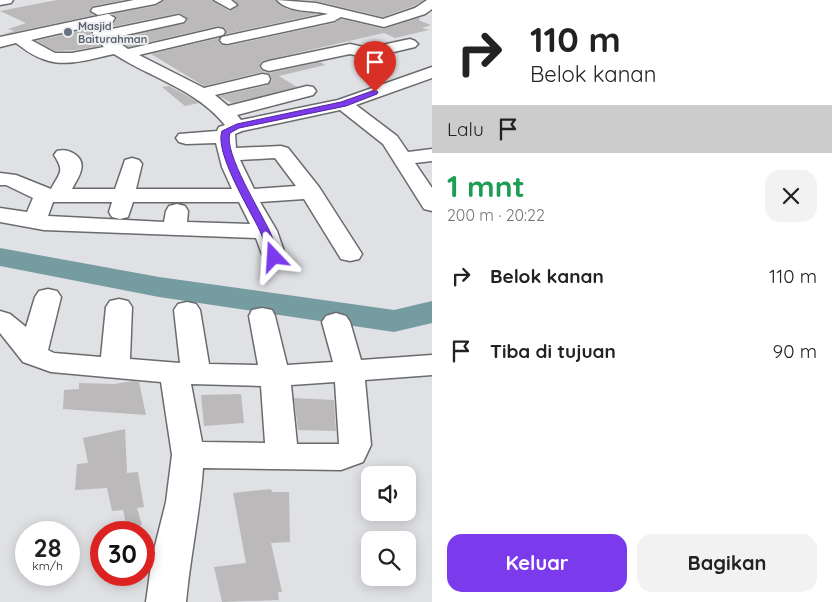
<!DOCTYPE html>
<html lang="id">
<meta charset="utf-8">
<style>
body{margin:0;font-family:Quicksand,sans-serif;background:#f2f2f2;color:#222;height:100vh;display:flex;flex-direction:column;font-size:19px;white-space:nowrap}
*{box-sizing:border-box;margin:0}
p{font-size:16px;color:#767676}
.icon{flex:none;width:28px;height:28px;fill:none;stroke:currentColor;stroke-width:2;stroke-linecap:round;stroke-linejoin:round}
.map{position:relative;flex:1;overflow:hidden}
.details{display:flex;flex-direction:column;background:#fff;width:400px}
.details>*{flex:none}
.hud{background:#fff;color:#222;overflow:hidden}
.controls{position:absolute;left:361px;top:466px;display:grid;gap:10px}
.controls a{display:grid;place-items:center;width:55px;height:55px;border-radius:10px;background:#fff;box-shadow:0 2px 12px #0003;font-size:25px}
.speed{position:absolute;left:15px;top:521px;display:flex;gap:10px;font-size:25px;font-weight:700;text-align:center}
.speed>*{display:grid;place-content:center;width:65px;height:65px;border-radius:50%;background:#fff;box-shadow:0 2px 12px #0003;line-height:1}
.speed small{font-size:12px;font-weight:400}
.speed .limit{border:8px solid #d22;background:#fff;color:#111}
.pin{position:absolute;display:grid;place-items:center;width:42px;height:42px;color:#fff;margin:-51px -21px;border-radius:50% 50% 50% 0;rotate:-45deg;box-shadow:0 0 5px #0007}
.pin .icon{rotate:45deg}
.me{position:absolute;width:55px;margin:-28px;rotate:340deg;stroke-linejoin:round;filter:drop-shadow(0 0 4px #0008)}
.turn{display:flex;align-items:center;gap:18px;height:105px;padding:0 15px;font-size:22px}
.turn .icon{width:65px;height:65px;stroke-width:2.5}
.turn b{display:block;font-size:35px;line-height:42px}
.then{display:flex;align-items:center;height:48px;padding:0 15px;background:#0003;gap:10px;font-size:19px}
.round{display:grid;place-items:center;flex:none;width:52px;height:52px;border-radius:15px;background:#f2f2f2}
.overview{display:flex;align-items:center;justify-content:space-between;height:85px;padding:0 15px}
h1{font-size:30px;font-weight:700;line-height:38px;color:#1e9e55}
.cta{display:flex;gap:10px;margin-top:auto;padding:10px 15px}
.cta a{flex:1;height:58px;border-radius:15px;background:#7c3aed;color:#fff;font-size:20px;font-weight:700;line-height:58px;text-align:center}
.cta a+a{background:#f2f2f2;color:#222}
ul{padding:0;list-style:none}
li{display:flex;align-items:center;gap:15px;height:75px;padding:0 15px}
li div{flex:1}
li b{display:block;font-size:19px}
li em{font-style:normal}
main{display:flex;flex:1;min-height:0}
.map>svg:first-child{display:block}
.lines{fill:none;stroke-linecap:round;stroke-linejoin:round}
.river{fill:#749ca1;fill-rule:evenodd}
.building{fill:#bcb9ba}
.minor-casing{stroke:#6a6b6d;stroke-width:3}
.minor{fill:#fff;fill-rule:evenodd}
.route{fill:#7c3aed;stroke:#51269a}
.worship-dot{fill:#6b7280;stroke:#edeff2;stroke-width:2}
.labels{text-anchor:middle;stroke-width:4;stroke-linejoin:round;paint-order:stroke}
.far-worship-label{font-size:11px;font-weight:bold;fill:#5b616d;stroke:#edeff2;text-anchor:start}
</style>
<main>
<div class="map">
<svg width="432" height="602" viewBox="0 0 432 602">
<rect width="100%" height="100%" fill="#e0e1e4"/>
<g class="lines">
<path class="river" d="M0,248L159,277L394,310L432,301V323L394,332L159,297L0,266Z"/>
</g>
<path class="building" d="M57,0H124L93,6L89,11L94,15L1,35L14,31L8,29L26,23L0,11Z
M164,0H212L229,11L239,5L234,0H275L287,9L318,14L226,34L225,28L218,26L128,47L117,39L186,23L188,19L179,13L111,27L117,18L112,14L155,6Z
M301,0H424L414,6L383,17L316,1Z
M418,18L421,19L418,20L431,25L422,28L429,30L395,38L384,33L262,61L259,67L262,71L269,73L320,62L325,65L279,76L297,87L232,103L219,96L268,85L272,80L270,74L262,72L204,86L151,54L219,38L220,44L227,46L334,23L341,19L384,29Z
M92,28V37L100,46L76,50L55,51L36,41Z
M169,86L186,95L199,103L185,106L162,87Z
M133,381L139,382L146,415L63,409L64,390L79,389V383L114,384Z
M241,394L244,423L204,426L201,395Z
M294,398L334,400L336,431L298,430Z
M125,429L127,471V473L138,472L144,507L137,508L142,525L127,529L123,510L112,511L107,488L75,490L77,464L88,463L83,438Z
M271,489L272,492H289L290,542L271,543L282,592H278L279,600L222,602L214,567L246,563L233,493Z"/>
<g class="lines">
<g class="minor-casing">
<path id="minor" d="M0,0H13L11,3L0,5Z
M134,0H162L155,4L98,15L91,11L93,8Z
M214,0H231L237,5L230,9Z
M277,0L316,3L383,19L415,8L427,0H432V9L425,14L384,27L341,17L334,21L227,44L222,43L220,40L222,37L328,14C313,10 288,13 277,0Z
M108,14L115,18L107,30L179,15L186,19L184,22L112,38L128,49L218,28L223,29L225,32L223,35L139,55L204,88L262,74L268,75L270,79L268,83L215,95L228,106L307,86L313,87L316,91L313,95L237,115L241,120L338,100L432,67V78L356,105L397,136L408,152L432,149V161L415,163L432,188V211L424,209L383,144L340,110L242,131L235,134L236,148L281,146L288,148L319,187L362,254L359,259L350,261L341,259L304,199L260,202L277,231L286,257L283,262L274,264L265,262L256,238L44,230L0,222V208L27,212L33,198L6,185H0V173L16,175L51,189C60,172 65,172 54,155L57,151C68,148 85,156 81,170C80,176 75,183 72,189H115L125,160L132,158L139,160L142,164L136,189H232L222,167L216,143L186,144L179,142L176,138L179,134L217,131L219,127L225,125C196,89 151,78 114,54C91,59 65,68 43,59C33,56 24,49 16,43L0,47V37ZM96,25L93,30V36L104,47L72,53H55L31,40ZM275,158L296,186L254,189L240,160ZM53,202H112L109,212L112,217L120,219L128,217L133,202H239L250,224L187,222L188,211L185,206L177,204L169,206L166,211L164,222L48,216Z
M410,39L415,41L418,44L415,47L368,58L350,54L269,71L263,69L261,66L263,63L269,61L350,44L368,48Z
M48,289L57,291L61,297L48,350L54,353L101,357L106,307L110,301L119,299L128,301L132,307L130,359L180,363L174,310L178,304L187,302L196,304L200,310L209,364L258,365L249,316L252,310L262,308L272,310L275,316L287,365L333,362L322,322L326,316L336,313L346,316L350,322L361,360L432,355V375L365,380L371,445L363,462L341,470L203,468C200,513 190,557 186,602H146L152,558L166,502L172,455L161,382L51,372L23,362L0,333V311L10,314L26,327L35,297L39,291ZM335,382L339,444H297L291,385ZM191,384L261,386L265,443L202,442Z"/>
</g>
<use href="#minor" class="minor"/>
</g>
<path class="route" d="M375,90L378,92L377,94L346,106L239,128L230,133C223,152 261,212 270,232C274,240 277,249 280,257L274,260L271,259C266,250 264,240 260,231C250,210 214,152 222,131L237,124L341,102Z"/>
<circle class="worship-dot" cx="68" cy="32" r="5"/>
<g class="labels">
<g class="far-worship-label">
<text x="78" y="30">Masjid<tspan x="78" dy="13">Baiturahman</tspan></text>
</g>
</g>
</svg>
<div class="controls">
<a><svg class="icon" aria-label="sound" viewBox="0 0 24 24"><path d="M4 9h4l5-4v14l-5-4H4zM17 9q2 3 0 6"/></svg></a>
<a><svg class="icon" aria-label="search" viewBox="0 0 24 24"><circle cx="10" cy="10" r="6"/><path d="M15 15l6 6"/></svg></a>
</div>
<div class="speed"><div>28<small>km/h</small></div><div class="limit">30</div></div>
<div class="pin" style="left:375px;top:92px;background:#d93025"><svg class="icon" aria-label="arrive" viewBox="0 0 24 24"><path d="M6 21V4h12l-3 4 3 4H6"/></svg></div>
<svg class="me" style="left:274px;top:257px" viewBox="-20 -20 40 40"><path d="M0-17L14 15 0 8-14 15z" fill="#7c3aed" stroke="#fff" stroke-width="4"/></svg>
</div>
<section class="details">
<div class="hud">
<div class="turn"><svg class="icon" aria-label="right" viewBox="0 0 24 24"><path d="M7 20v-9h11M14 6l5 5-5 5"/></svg><div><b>110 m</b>Belok kanan</div></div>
<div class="then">Lalu<svg class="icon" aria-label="arrive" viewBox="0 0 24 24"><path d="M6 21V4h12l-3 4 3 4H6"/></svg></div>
</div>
<div class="overview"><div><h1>1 mnt</h1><p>200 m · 20:22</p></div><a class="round"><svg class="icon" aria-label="close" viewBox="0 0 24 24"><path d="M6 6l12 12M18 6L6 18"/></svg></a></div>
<ul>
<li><svg class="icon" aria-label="right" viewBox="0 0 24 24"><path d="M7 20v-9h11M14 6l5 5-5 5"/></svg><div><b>Belok kanan</b></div><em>110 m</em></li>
<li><svg class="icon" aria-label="arrive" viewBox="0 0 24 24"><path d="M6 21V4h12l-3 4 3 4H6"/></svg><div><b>Tiba di tujuan</b></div><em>90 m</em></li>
</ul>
<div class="cta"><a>Keluar</a><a>Bagikan</a></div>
</section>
</main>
